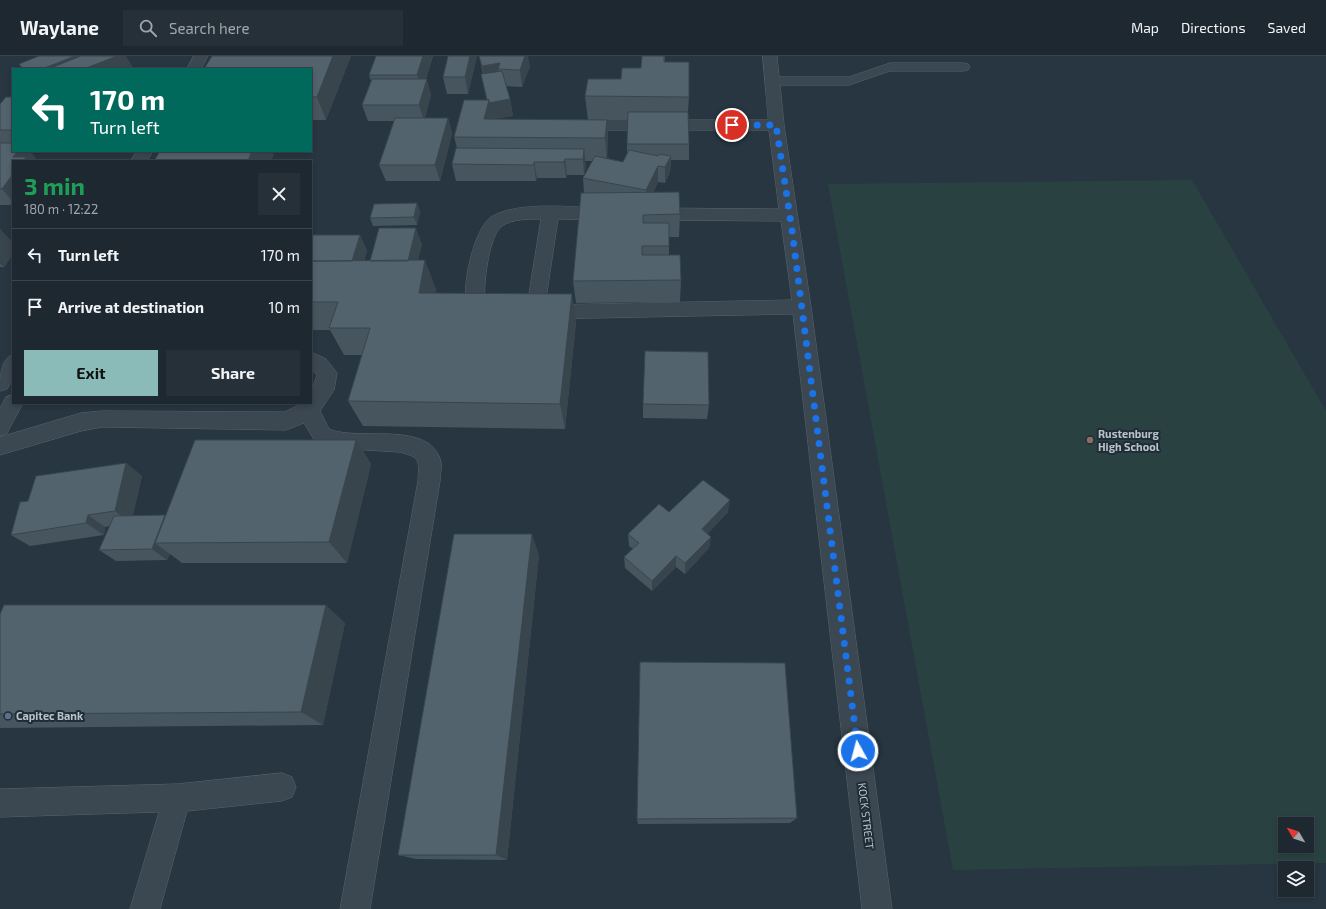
<!DOCTYPE html>
<meta charset="utf-8">
<style>
body{margin:0;font-family:"Exo 2",sans-serif;background:#253039;color:#f1f3f6;height:100vh;display:flex;flex-direction:column;font-size:15px;white-space:nowrap}
*{box-sizing:border-box;margin:0}
p{font-size:13px;color:#a0a6ab}
.icon{flex:none;width:22px;height:22px;fill:none;stroke:currentColor;stroke-width:2;stroke-linecap:round;stroke-linejoin:round}
.map{position:relative;flex:1;overflow:hidden}
.sheet{position:absolute;left:12px;top:104px;width:300px;height:244px;display:flex;flex-direction:column;background:#1d2831;border-radius:0px;box-shadow:0 2px 6px #0003,0 0 0 1px #3b444d}
.sheet>*{flex:none}
.top-card{position:absolute;left:12px;top:12px;width:300px;height:84px;border-radius:0px;box-shadow:0 2px 6px #0003,0 0 0 1px #3b444d;background:#00695c;color:#fff;overflow:hidden}
.needle{width:26px;rotate:309deg}
.buttons{position:absolute;left:1278px;top:761px;display:grid;gap:8px}
.buttons a{display:grid;place-items:center;width:36px;height:36px;border-radius:0px;background:#1d2831;box-shadow:0 2px 6px #0003,0 0 0 1px #3b444d;font-size:20px}
.pin{position:absolute;display:grid;place-items:center;width:34px;height:34px;color:#fff;margin:-17px;border:2px solid #fff;border-radius:50%;box-shadow:0 1px 4px #0007}
.me{position:absolute;width:44px;margin:-22px;rotate:353deg;stroke-linejoin:round;filter:drop-shadow(0 0 3px #0008)}
.turn{display:flex;align-items:center;gap:14px;height:84px;padding:0 12px;font-size:18px}
.turn .icon{width:52px;height:52px;stroke-width:2.5}
.turn b{display:block;font-size:28px;line-height:34px}
.round{display:grid;place-items:center;flex:none;width:42px;height:42px;border-radius:0px;background:#253039}
.head{display:flex;align-items:center;justify-content:space-between;height:68px;padding:0 12px}
h1{font-size:24px;font-weight:700;line-height:30px;color:#1e9e55}
.primary-button{display:flex;gap:8px;margin-top:auto;padding:8px 12px}
.primary-button a{flex:1;height:46px;border-radius:0px;background:#8bbbb9;color:#111;font-size:16px;font-weight:700;line-height:46px;text-align:center}
.primary-button a+a{background:#253039;color:#f1f3f6}
ul{padding:0;list-style:none}
li{display:flex;align-items:center;gap:12px;height:52px;padding:0 12px;border-top:1px solid #3b444d}
li div{flex:1}
li b{display:block;font-size:15px}
li em{font-style:normal}
header{display:flex;align-items:center;gap:24px;box-sizing:border-box;height:56px;padding:0 20px;background:#1d2831;border-bottom:1px solid #3b444d}
header strong{font-size:19px}
nav{display:flex;gap:22px;margin-inline-start:auto;font-size:14px}
.search{width:280px;height:36px;background:#253039;display:flex;align-items:center;gap:10px;box-sizing:border-box;padding:0 14px;border-radius:0px;color:#a0a6ab;font-size:15px}
.map>svg:first-child{display:block}
.green{fill:#294241;fill-rule:evenodd}
.lines{fill:none;stroke-linecap:round;stroke-linejoin:round}
.minor-casing{stroke:#59656e;stroke-width:1}
.minor{fill:#3b4751;fill-rule:evenodd}
.wall{fill:#47555f;fill-rule:evenodd}
.shaded-wall{fill:#39454d}
.building{fill:#52636e;stroke:#39454d}
.route{stroke:#1a73e8;stroke-width:7;stroke-dasharray:0 12.6}
.education-dot{fill:#8d6e63;stroke:#202c36;stroke-width:1.5}
.service-dot{fill:#5c6f8a;stroke:#202c36;stroke-width:1.5}
.labels{text-anchor:middle;stroke-width:4;stroke-linejoin:round;paint-order:stroke}
.poi-label{font-size:11px;font-weight:bold;fill:#b8c2cb;stroke:#202c36;text-anchor:start}
.street-label{font-size:11px;fill:#b8c2cb;stroke:#202c36}
</style>
<header>
<strong>Waylane</strong>
<div class="search"><svg class="icon" aria-label="search" viewBox="0 0 24 24"><circle cx="10" cy="10" r="6"/><path d="M15 15l6 6"/></svg>Search here</div>
<nav><a>Map</a><a>Directions</a><a>Saved</a></nav>
</header>
<div class="map">
<svg width="1326" height="853" viewBox="0 0 1326 853">
<rect width="100%" height="100%" fill="#273641"/>
<path class="green" d="M1192,124L1326,355V807L953,814L828,128ZM1285,768H1307V790H1285Z"/>
<g class="lines">
<g class="minor-casing">
<path id="minor" d="M194,0H208L201,13H187Z
M763,0H777L779,21H849L890,7H963L968,8L970,11L968,14L963,15H890L849,29H780L784,69L811,251L892,853H862L793,258L545,263L528,261L526,256L541,163C528,163 512,163 502,170C489,179 483,229 485,244L490,248L500,250L502,255L500,260C488,264 471,261 467,247C461,230 475,171 491,161C519,144 575,152 608,152L614,154L617,158L614,162L608,164L558,163L545,249L792,244L781,165L651,164L645,162L642,158L645,154L651,152L779,153L769,74H608L602,72L600,69L602,66L608,64H768Z
M137,95H153L147,105H131Z
M311,296L326,303L337,317L334,334L320,355L329,373C360,386 430,363 441,406C442,412 440,419 440,425L370,853H340L418,425C419,405 421,401 399,396L333,392L315,385L304,367L286,374L102,371L81,375L0,399V381L81,357L102,355L285,356L302,347H311V337L317,319L311,313Z
M13,298V323L7,333L0,335C0,321 0,304 13,298Z
M13,339V347H23L7,377L0,380V352L6,341Z
M282,717L292,721L296,731L292,741L282,745L187,755L160,853H130L159,756L0,761V733L177,728Z"/>
</g>
<use href="#minor" class="minor"/>
</g>
<path class="wall" d="M212,0H351L326,64H311V13Z
M433,0L426,23L431,39L425,62H448L452,78L440,125H386L379,109L394,65H368L362,49L371,25L369,19Z
M477,0L468,38H447L443,21Z
M479,0L530,10L522,31L506,30L510,43L513,60L493,63L588,64L585,40L621,23L641,12L665,0V6L689,41L688,56L689,88V104H671L670,116L665,127L658,126L653,137L680,158L679,181H669V199L681,224L680,246L576,247L573,225L584,137L583,122L584,119H567L566,122H537L536,125H456L452,108L457,92L454,81L487,44L481,18H483ZM607,64H628L627,88V97L623,106L607,102L608,87ZM585,105H592L584,119L586,110Z
M13,41V95L37,104L36,105H13V149H0V48Z
M417,147L420,156L417,169L373,170L370,162Z
M0,173L13,187V198L4,211H0Z
M360,179L367,195L364,205H370L422,188L418,204L436,233L435,237L576,266L565,373L363,370L348,345L362,299H344L330,274H311V183Z
M643,348L709,349L707,363L643,362Z
M356,384L371,408L347,507H182L170,498L167,504L116,505L99,494L110,470L105,471L104,479L30,490L11,479L28,445L126,407L142,420L133,459L166,460Z
M669,456H728L707,478L711,481L709,492L685,518L676,511L652,535L625,512L624,501L633,493L629,490L628,478Z
M539,499L507,804L416,803L398,799Z
M0,558L345,567L323,669L0,672Z
M797,762L790,767L638,768L637,763Z"/>
<path class="shaded-wall" d="M62,0H126L134,13H55L53,11L54,13H42Z
M333,0H351L326,64L317,41Z
M423,0H433L422,35L417,19Z
M470,0H477L468,38L465,21Z
M525,0H528L530,10L522,31L520,14Z
M500,7L498,13L500,24L486,27L482,10Z
M427,23L431,39L424,65L419,49Z
M510,43L513,60L493,63L494,67L484,63L489,44Z
M448,62L452,78L440,125L435,109Z
M607,64L608,87L607,105L605,82Z
M584,93L586,110L584,119L583,103Z
M18,95H30L37,104L36,105H16L13,101Z
M252,95H272L274,99L271,105H248Z
M671,100L670,116L665,127V111Z
M565,103L567,119L566,122L564,106Z
M534,106L537,122L536,125L534,109Z
M658,110V126L646,151V134Z
M13,118V146L2,133Z
M417,147L420,156L417,169L414,161Z
M416,172L422,188L412,227L406,211Z
M0,173L13,187V198L4,211L0,208Z
M360,179L367,195L358,225L351,210Z
M425,204L436,233L429,265L419,237Z
M572,238L576,266L565,373L560,348Z
M356,384L371,408L347,507L329,486Z
M126,407L142,420L131,467L115,455Z
M730,444L728,456L701,485L702,473Z
M88,459L105,471L104,479L86,467Z
M165,459L179,471L155,487L170,498L167,504L152,493Z
M532,478L539,499L507,804L496,799Z
M711,481L709,492L685,518V507Z
M676,500V511L652,535V525Z
M326,549L345,567L323,669L301,656Z"/>
<path class="building" d="M39,0H75L42,13H23L19,8Z
M81,0H117L84,13H55L53,11Z
M212,0H333L317,41H311V13H204Z
M376,0H423L417,19H369Z
M448,0H470L465,21H443Z
M479,0H525L520,14L498,13L500,7L482,10Z
M642,0H664V6H689V41L585,40L588,23H621L622,12H641Z
M502,15L510,43L489,47V44H487L481,18Z
M372,23H427L419,49H362Z
M6,41H13V74H0V48Z
M464,44H489L484,63L607,64L605,82L454,81Z
M628,56H688L689,88H627Z
M395,62H448L435,109H379Z
M0,87H13V95H18L13,101H26L23,105H13V118L2,133H0Z
M456,92L584,93L583,103H565L564,106H534V109L452,108Z
M629,94L658,100L659,98L671,100L665,111L658,110L646,134L583,122L595,100L623,106Z
M160,95H252L248,105H154Z
M679,136L680,158L643,159V167H669V190H642V199H680L681,224L573,225L581,137Z
M417,147L414,161L370,162L374,148Z
M379,172H416L408,205H370Z
M312,179H360L352,205H311V183Z
M425,204L419,237L572,238L560,348L348,345L370,272H329L338,246H311V205Z
M645,295L708,296L709,349L643,348Z
M195,384H356L329,486L155,487Z
M126,407L115,455L88,459L86,467L11,479L20,446L28,445L36,420Z
M703,424L730,444L702,473L711,481L685,507L676,500L652,525L624,501L639,487L628,478L659,448L669,456Z
M165,459L152,493L99,494L114,460Z
M454,478H532L496,799H398Z
M4,549H326L301,656L0,658V558Z
M640,606L785,607L797,762L637,763Z"/>
<g class="lines">
<path class="route" d="M732,69H776L792,174L858,695"/>
</g>
<circle class="education-dot" cx="1090" cy="384" r="4"/>
<circle class="service-dot" cx="8" cy="660" r="4"/>
<g class="labels">
<g class="poi-label">
<text x="1098" y="382">Rustenburg<tspan x="1098" dy="13">High School</tspan></text>
<text x="16" y="664">Capitec Bank</text>
</g>
<g class="street-label">
<text transform="translate(866 760) rotate(83)" y="4">KOCK STREET</text>
</g>
</g>
</svg>
<div class="buttons">
<a><svg class="needle" viewBox="-14 -14 28 28"><path d="M0-13l5 13h-10z" fill="#e53935"/><path d="M0 13l5-13h-10z" fill="#a0a6ab"/></svg></a>
<a><svg class="icon" aria-label="layers" viewBox="0 0 24 24"><path d="M12 4l9 5-9 5-9-5zM3 14l9 5 9-5"/></svg></a>
</div>
<div class="pin" style="left:732px;top:69px;background:#d93025"><svg class="icon" aria-label="arrive" viewBox="0 0 24 24"><path d="M6 21V4h12l-3 4 3 4H6"/></svg></div>
<svg class="me" style="left:858px;top:695px" viewBox="-20 -20 40 40"><circle r="17" fill="#1a73e8" stroke="#fff" stroke-width="3"/><path d="M0-11L8 9 0 5-8 9z" fill="#fff"/></svg>
<div class="top-card">
<div class="turn"><svg class="icon" aria-label="left" viewBox="0 0 24 24"><path d="M17 20v-9H6M10 6l-5 5 5 5"/></svg><div><b>170 m</b>Turn left</div></div>
</div>
<section class="sheet">
<div class="head"><div><h1>3 min</h1><p>180 m · 12:22</p></div><a class="round"><svg class="icon" aria-label="close" viewBox="0 0 24 24"><path d="M6 6l12 12M18 6L6 18"/></svg></a></div>
<ul>
<li><svg class="icon" aria-label="left" viewBox="0 0 24 24"><path d="M17 20v-9H6M10 6l-5 5 5 5"/></svg><div><b>Turn left</b></div><em>170 m</em></li>
<li><svg class="icon" aria-label="arrive" viewBox="0 0 24 24"><path d="M6 21V4h12l-3 4 3 4H6"/></svg><div><b>Arrive at destination</b></div><em>10 m</em></li>
</ul>
<div class="primary-button"><a>Exit</a><a>Share</a></div>
</section>
</div>
